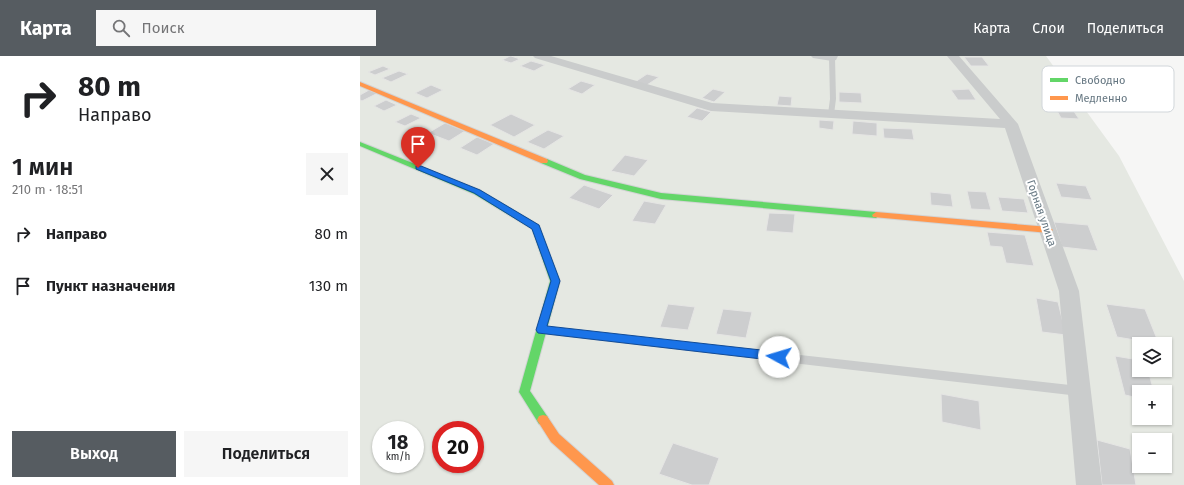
<!DOCTYPE html>
<html lang="ru">
<meta charset="utf-8">
<style>
body{margin:0;font-family:"Fira Sans",sans-serif;background:#f6f6f6;color:#202124;height:100vh;display:flex;flex-direction:column;font-size:15px;white-space:nowrap}
*{box-sizing:border-box;margin:0}
p{font-size:13px;color:#757577}
.icon{flex:none;width:22px;height:22px;fill:none;stroke:currentColor;stroke-width:2;stroke-linecap:round;stroke-linejoin:round}
.map{position:relative;flex:1;overflow:hidden}
.details{display:flex;flex-direction:column;background:#fff;width:360px}
.details>*{flex:none}
.banner{background:#fff;color:#202124;overflow:hidden}
.fabs{position:absolute;left:772px;top:281px;display:grid;gap:8px}
.fabs a{display:grid;place-items:center;width:40px;height:40px;border-radius:0px;background:#fff;box-shadow:0 1px 3px #0004;font-size:20px}
.speed{position:absolute;left:12px;top:365px;display:flex;gap:8px;font-size:20px;font-weight:700;text-align:center}
.speed>*{display:grid;place-content:center;width:52px;height:52px;border-radius:50%;background:#fff;box-shadow:0 1px 3px #0004;line-height:1}
.speed small{font-size:10px;font-weight:400}
.speed .limit{border:6px solid #d22;background:#fff;color:#111}
.pin{position:absolute;display:grid;place-items:center;width:34px;height:34px;color:#fff;margin:-41px -17px;border-radius:50% 50% 50% 0;rotate:-45deg;box-shadow:0 0 4px #0007}
.pin .icon{rotate:45deg}
.me{position:absolute;width:44px;margin:-22px;rotate:276deg;stroke-linejoin:round;filter:drop-shadow(0 0 3px #0008)}
.turn{display:flex;align-items:center;gap:14px;height:84px;padding:0 12px;font-size:18px}
.turn .icon{width:52px;height:52px;stroke-width:2.5}
.turn b{display:block;font-size:28px;line-height:34px}
.round{display:grid;place-items:center;flex:none;width:42px;height:42px;border-radius:0px;background:#f6f6f6}
.overview{display:flex;align-items:center;justify-content:space-between;height:68px;padding:0 12px}
h1{font-size:24px;font-weight:600;line-height:30px}
.primary-button{display:flex;gap:8px;margin-top:auto;padding:8px 12px}
.primary-button a{flex:1;height:46px;border-radius:0px;background:#565c61;color:#fff;font-size:16px;font-weight:600;line-height:46px;text-align:center}
.primary-button a+a{background:#f6f6f6;color:#202124}
ul{padding:0;list-style:none}
li{display:flex;align-items:center;gap:12px;height:52px;padding:0 12px}
li div{flex:1}
li b{display:block;font-size:15px}
li em{font-style:normal}
header{display:flex;align-items:center;gap:24px;box-sizing:border-box;height:56px;padding:0 20px;background:#565c61;color:#fff}
header strong{font-size:19px}
nav{display:flex;gap:22px;margin-inline-start:auto;font-size:14px}
.search{width:280px;height:36px;background:#f6f6f6;display:flex;align-items:center;gap:10px;box-sizing:border-box;padding:0 14px;border-radius:0px;color:#757577;font-size:15px}
main{display:flex;flex:1;min-height:0}
.map>svg:first-child{display:block}
.green{fill:#e5e8e2;fill-rule:evenodd}
.building{fill:#cdcecf;stroke:#e5e5e4}
.lines{fill:none;stroke-linecap:round;stroke-linejoin:round}
.fast-casing{stroke:#d2d3d4;stroke-width:2}
.slow-casing{stroke:#d2d3d4;stroke-width:2}
.lane{fill:#cacccc;fill-rule:evenodd}
.street{fill:#cacccc;fill-rule:evenodd}
.fast{fill:#63d668;fill-rule:evenodd}
.slow{fill:#ff974d;fill-rule:evenodd}
.route{fill:#1a73e8;stroke:#114b97}
.labels{text-anchor:middle;stroke-width:4;stroke-linejoin:round;paint-order:stroke}
.street-label{font-size:11px;fill:#677883;stroke:#fff}
.key{fill:#fff;stroke:#d1d6da;stroke-width:1}
.key-label{font-size:11px;fill:#677883}
</style>
<header>
<strong>Карта</strong>
<div class="search"><svg class="icon" aria-label="search" viewBox="0 0 24 24"><circle cx="10" cy="10" r="6"/><path d="M15 15l6 6"/></svg>Поиск</div>
<nav><a>Карта</a><a>Слои</a><a>Поделиться</a></nav>
</header>
<main>
<section class="details">
<div class="banner">
<div class="turn"><svg class="icon" aria-label="right" viewBox="0 0 24 24"><path d="M7 20v-9h11M14 6l5 5-5 5"/></svg><div><b>80 m</b>Направо</div></div>
</div>
<div class="overview"><div><h1>1 мин</h1><p>210 m · 18:51</p></div><a class="round"><svg class="icon" aria-label="close" viewBox="0 0 24 24"><path d="M6 6l12 12M18 6L6 18"/></svg></a></div>
<ul>
<li><svg class="icon" aria-label="right" viewBox="0 0 24 24"><path d="M7 20v-9h11M14 6l5 5-5 5"/></svg><div><b>Направо</b></div><em>80 m</em></li>
<li><svg class="icon" aria-label="arrive" viewBox="0 0 24 24"><path d="M6 21V4h12l-3 4 3 4H6"/></svg><div><b>Пункт назначения</b></div><em>130 m</em></li>
</ul>
<div class="primary-button"><a>Выход</a><a>Поделиться</a></div>
</section>
<div class="map">
<svg width="824" height="429" viewBox="0 0 824 429">
<rect width="100%" height="100%" fill="#f6f6f5"/>
<path class="green" d="M0,0H686L759,100L824,225V429H0ZM779,288H805V314H779ZM779,336H805V362H779ZM21,374H55V408H21ZM81,374H115V408H81ZM779,384H805V410H779Z"/>
<path class="building" d="M150,0H151L160,3L151,7L142,4Z
M604,1H622L629,10H611Z
M171,5L185,9L174,15L160,10Z
M23,10L30,13L15,19L8,16Z
M39,15L48,18L31,26L22,22Z
M287,18L299,21L287,29L275,26Z
M221,25L235,29L222,38L208,33Z
M71,29L83,34L67,42L55,37Z
M353,33L365,36L354,46L342,42Z
M609,33L616,44H598L591,34Z
M9,34L18,37L2,45L0,44V39Z
M479,36L501,37L502,47L479,46Z
M419,40L432,41L431,50L417,49Z
M26,44L37,49L24,55L14,50Z
M337,52L351,56L342,65L327,61Z
M696,53L713,54L719,63L701,62Z
M51,58L61,62L45,70L35,66Z
M151,58L175,69L154,81L130,69Z
M459,64L474,65L473,74L459,72Z
M493,65L517,67V80L492,78Z
M85,67L105,75L89,85L68,77Z
M523,72L552,73L554,84L524,82Z
M188,74L204,80L184,93L167,86Z
M117,81L134,88L117,99L100,92Z
M265,99L288,104L274,120L251,115Z
M696,127L726,130L732,144L701,141Z
M224,129L253,139L239,153L209,142Z
M607,135L626,136L631,154L611,153Z
M570,136L591,138L593,151L571,149Z
M638,141L664,143L668,157L642,155Z
M284,145L306,149L295,168L272,165Z
M409,157L435,158L433,177L406,175Z
M694,166L728,169L738,195L702,191Z
M627,176L665,179L674,210L646,207L642,191L630,190Z
M676,242L698,246L706,279L682,276Z
M308,248L335,251L328,274L300,271Z
M746,248L785,253L799,288L757,281Z
M363,253L392,256L386,282L356,278Z
M755,300L779,304V314H788L794,336H779V342L765,339Z
M581,338L619,345L621,374L582,366Z
M737,384L770,393L776,429H742Z
M313,387L359,402L349,429H332L299,418Z"/>
<g class="lines">
<g class="fast-casing">
<path id="fast" d="M0,86L120,134L179,169L200,225L170,335L187,360L189,364L187,368L183,369L179,368L159,336L190,225L172,173L114,138L0,90Z
M181,103H187L225,119L301,137L516,156L520,159L516,162L301,143L220,123L181,107Z"/>
</g>
<g class="slow-casing">
<path id="slow" d="M0,26L187,103L188,105L187,107H181L0,30Z
M516,156L689,171L693,174L689,177L513,161L512,159Z
M183,359L187,360L199,378L252,425L254,429H239L191,386L177,364L179,360Z"/>
</g>
<path class="lane" d="M472,0L475,2L476,43L474,58L471,60L468,58L470,43L469,2Z
M181,270L719,330L723,331L724,335L723,339L719,340L181,278L177,277L176,274L177,271Z"/>
<path class="street" d="M173,0H191L352,47L640,63L587,0H599L658,68L719,235L742,429H716L699,235L645,72L351,55L175,2Z
M451,0H478L476,4L472,5L453,2Z"/>
<use href="#fast" class="fast"/>
<use href="#slow" class="slow"/>
</g>
<path class="route" d="M56,110H61L120,134L179,169L200,225L187,270L419,296L423,297L424,301L423,304L419,305L178,277L176,274L191,225L172,173L114,137L56,113Z"/>
<g class="labels">
<g class="street-label">
<text transform="translate(682 157) rotate(71)" y="4">Горная улица</text>
</g>
</g>
<rect x="682" y="10" width="132" height="46" rx="6" class="key"/>
<rect x="690" y="22" width="18" height="4" fill="#63d668"/>
<rect x="690" y="40" width="18" height="4" fill="#ff974d"/>
<g class="key-label">
<text x="715" y="28">Свободно</text>
<text x="715" y="46">Медленно</text>
</g>
</svg>
<div class="fabs">
<a><svg class="icon" aria-label="layers" viewBox="0 0 24 24"><path d="M12 4l9 5-9 5-9-5zM3 14l9 5 9-5"/></svg></a>
<a>+</a>
<a>−</a>
</div>
<div class="speed"><div>18<small>km/h</small></div><div class="limit">20</div></div>
<div class="pin" style="left:58px;top:112px;background:#d93025"><svg class="icon" aria-label="arrive" viewBox="0 0 24 24"><path d="M6 21V4h12l-3 4 3 4H6"/></svg></div>
<svg class="me" style="left:419px;top:301px" viewBox="-20 -20 40 40"><circle r="19" fill="#fff"/><path d="M0-13L10 11 0 6-10 11z" fill="#1a73e8"/></svg>
</div>
</main>
